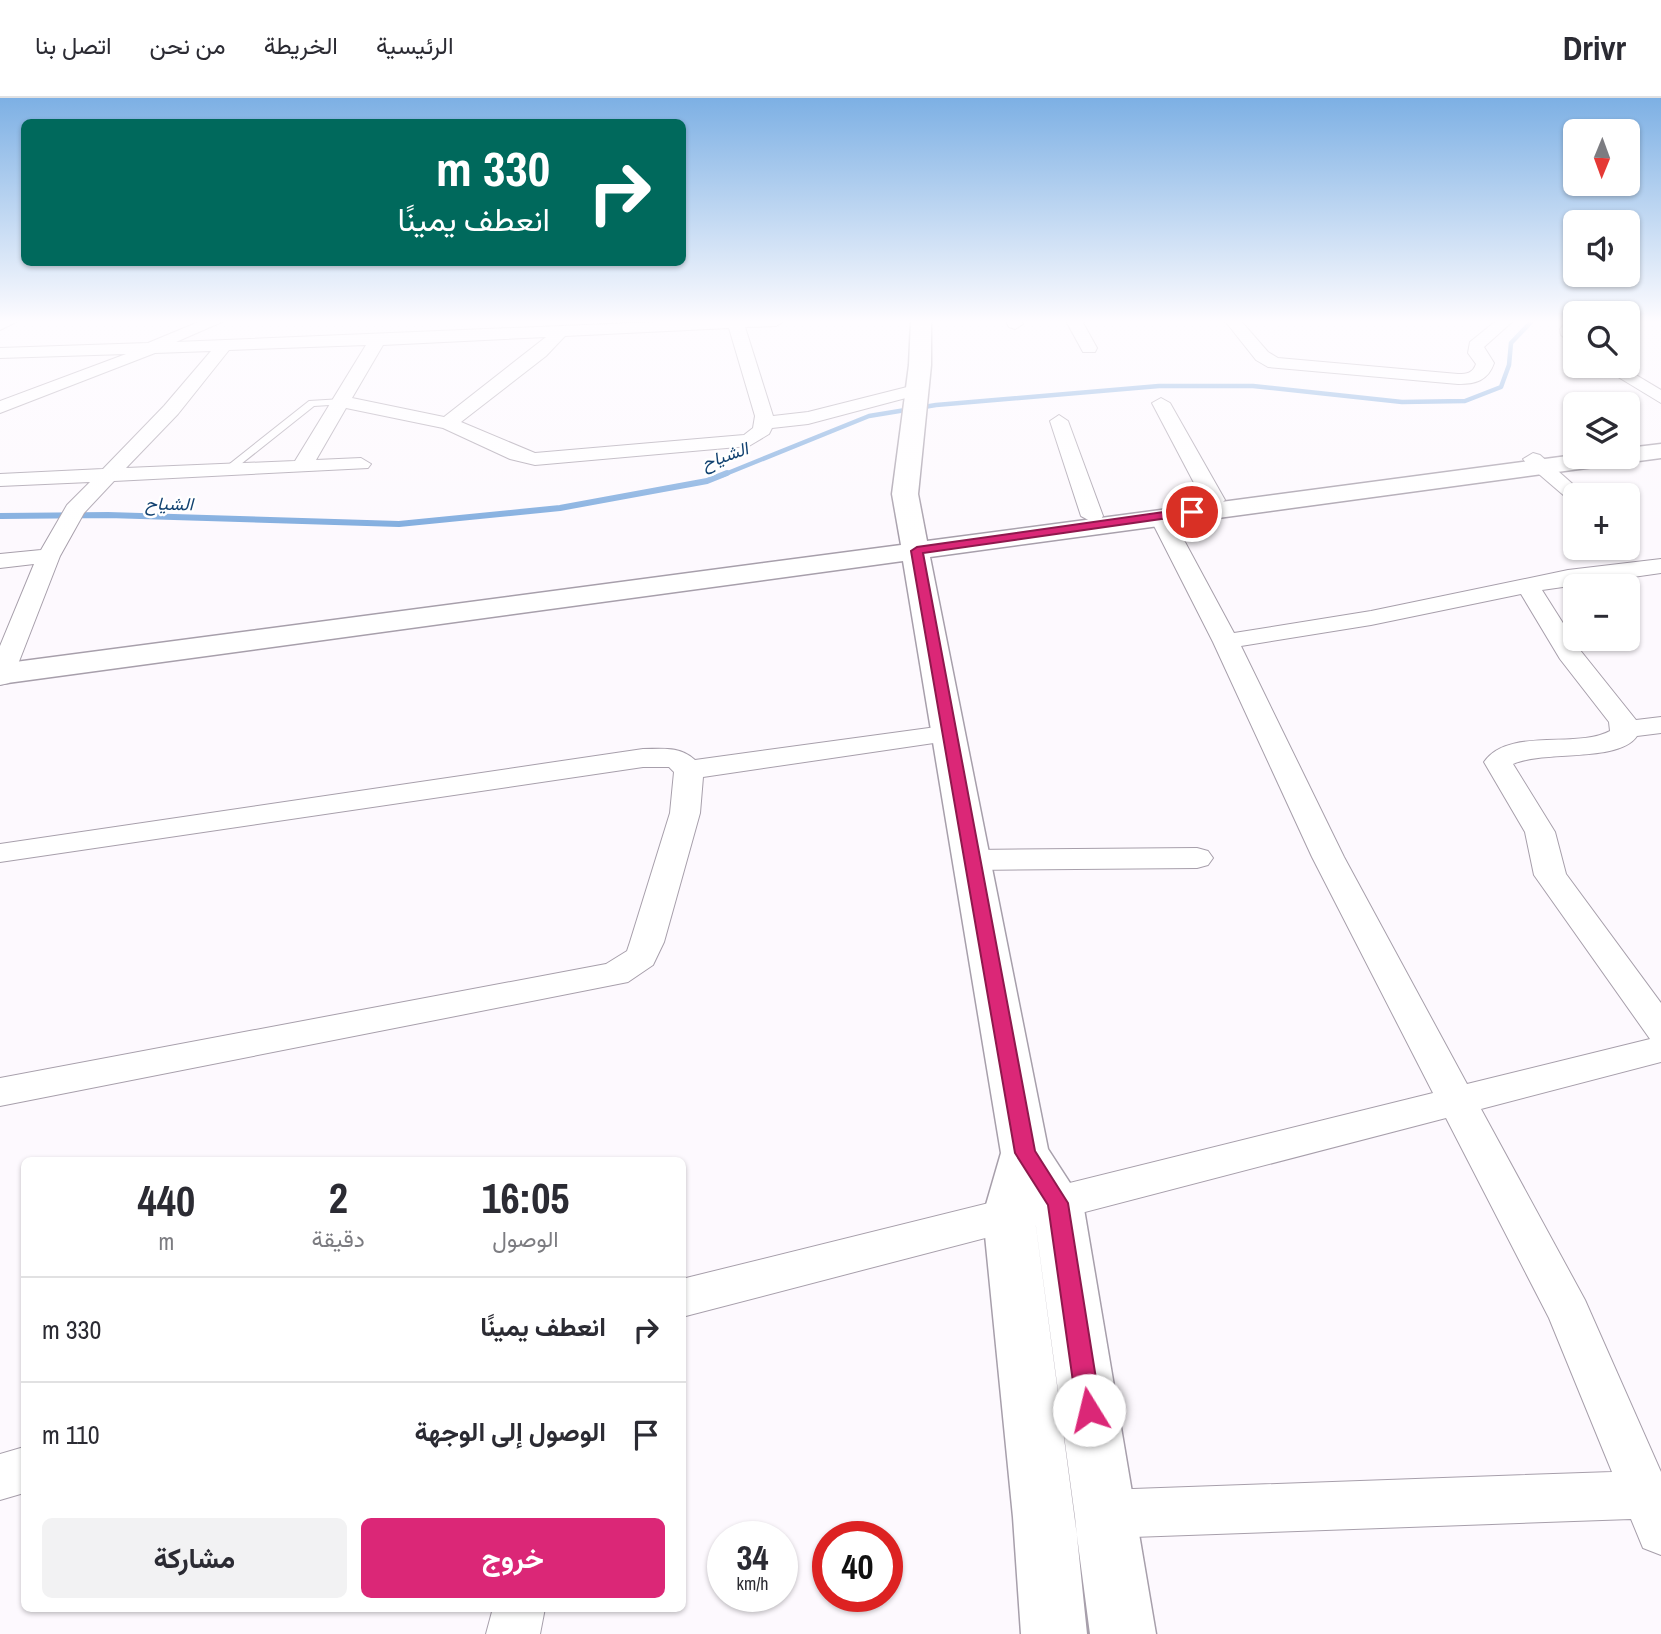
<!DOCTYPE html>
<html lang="ar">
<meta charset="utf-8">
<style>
body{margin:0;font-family:"Archivo Narrow",Vazirmatn,sans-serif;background:#f2f2f3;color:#2b2b33;direction:rtl;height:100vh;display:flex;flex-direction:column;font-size:26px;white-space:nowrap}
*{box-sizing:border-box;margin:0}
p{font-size:23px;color:#7c7c81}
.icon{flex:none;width:38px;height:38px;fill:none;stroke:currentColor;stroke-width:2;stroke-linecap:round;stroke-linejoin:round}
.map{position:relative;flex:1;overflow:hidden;direction:ltr}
.drawer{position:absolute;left:21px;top:1059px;width:665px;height:455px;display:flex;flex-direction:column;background:#fff;border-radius:10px;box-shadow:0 2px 5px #0004;direction:rtl}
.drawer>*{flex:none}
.banner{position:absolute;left:21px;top:21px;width:665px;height:147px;border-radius:10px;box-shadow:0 2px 5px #0004;direction:rtl;background:#00695c;color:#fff;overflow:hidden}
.needle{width:46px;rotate:181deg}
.tools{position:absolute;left:1563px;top:21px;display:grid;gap:14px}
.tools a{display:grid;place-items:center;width:77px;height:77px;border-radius:10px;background:#fff;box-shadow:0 2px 5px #0004;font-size:35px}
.speed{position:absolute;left:707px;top:1423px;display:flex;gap:14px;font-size:35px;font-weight:700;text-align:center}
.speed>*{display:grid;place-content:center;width:91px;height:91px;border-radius:50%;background:#fff;box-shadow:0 2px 5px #0004;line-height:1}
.speed small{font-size:18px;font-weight:400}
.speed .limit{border:10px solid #d22;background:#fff;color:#111}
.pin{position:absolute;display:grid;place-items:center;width:60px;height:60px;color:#fff;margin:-30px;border:4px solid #fff;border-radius:50%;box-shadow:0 2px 7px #0007}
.me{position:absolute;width:77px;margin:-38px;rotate:351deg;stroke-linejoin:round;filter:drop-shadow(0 0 5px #0008)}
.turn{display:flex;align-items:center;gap:24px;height:147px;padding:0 21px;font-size:32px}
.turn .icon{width:91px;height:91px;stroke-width:2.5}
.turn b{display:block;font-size:49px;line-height:60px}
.eta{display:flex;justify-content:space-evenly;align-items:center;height:119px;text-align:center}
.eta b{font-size:42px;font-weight:700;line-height:49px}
.cta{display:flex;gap:14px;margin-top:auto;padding:14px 21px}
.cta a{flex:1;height:80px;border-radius:10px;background:#db2777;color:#fff;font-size:28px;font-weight:700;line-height:80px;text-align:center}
.cta a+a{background:#f2f2f3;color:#2b2b33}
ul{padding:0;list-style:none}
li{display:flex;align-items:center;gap:21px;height:105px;padding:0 21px;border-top:2px solid #e1e1e2}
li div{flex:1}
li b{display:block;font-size:26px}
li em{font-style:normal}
header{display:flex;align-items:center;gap:42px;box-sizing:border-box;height:98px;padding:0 35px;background:#fff;border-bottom:2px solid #e1e1e2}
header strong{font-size:33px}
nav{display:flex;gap:38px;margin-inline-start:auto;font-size:24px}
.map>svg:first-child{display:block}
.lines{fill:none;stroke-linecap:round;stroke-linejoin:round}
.stream-far1{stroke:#7eabde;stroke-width:4.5}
.stream{stroke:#7eabde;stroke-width:6}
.lane-casing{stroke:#a79fab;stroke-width:2}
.street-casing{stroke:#a79fab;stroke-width:2}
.secondary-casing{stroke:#a79fab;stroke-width:3}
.lane{fill:#fff;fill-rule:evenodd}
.street{fill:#fff;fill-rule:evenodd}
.secondary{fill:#fff;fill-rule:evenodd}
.route{fill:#db2777;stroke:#8e194d;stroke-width:2}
.labels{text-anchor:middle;stroke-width:5;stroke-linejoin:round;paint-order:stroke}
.far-water-label{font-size:18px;font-style:italic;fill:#124271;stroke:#fff}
</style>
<header>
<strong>Drivr</strong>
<nav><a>الرئيسية</a><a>الخريطة</a><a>من نحن</a><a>اتصل بنا</a></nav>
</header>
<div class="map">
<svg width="1661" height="1536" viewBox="0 0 1661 1536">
<rect width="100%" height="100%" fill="#fdf9fe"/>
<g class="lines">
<path class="stream-far1" d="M723,377L869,318L936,307L1159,288H1253L1402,304L1465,303L1501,289L1509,267L1511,245L1532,223"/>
<path class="stream" d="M0,418L108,417L399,426L560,410L707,383L727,375"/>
<g class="lane-casing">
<path id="lane" d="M342,301L345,302V306L314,308L231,374L222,372L309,303Z"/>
</g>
<g class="street-casing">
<path id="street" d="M0,223H18L0,232Z
M201,223H224L176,244L681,223H784L776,228L745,229L773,318L808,314L915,287L924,292L921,296L808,326L772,330L769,336L749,348L535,367L510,361L443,330L346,310L316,362L361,360L371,366L368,370L114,383L84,415L60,458L13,579L9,585L0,587V548L34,466L0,470V456L41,452L67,407L90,384L0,388V376L103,371L164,308L211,253L155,255L0,315V303L126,256L0,260V250L148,245ZM729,230L755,318L753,330L744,337L535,355L461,324L546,258L565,238ZM546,239L444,319L352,300L383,247ZM366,247L295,363L126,370L178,316L229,252Z
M1006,223H1022L1023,226L1015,231L1009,229Z
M1066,223H1082L1097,250L1095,254H1083Z
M1225,223H1241L1268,254L1278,260L1458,276C1467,276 1473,275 1476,266L1468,255L1470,244L1496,223H1513L1484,249L1494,265C1488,283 1475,286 1458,286L1268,269L1256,262Z
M1567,223H1575V248L1561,237L1560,231Z
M1600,268H1621L1661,292V305Z
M1161,300L1170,305L1225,402L1221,406L1214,408L1203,402L1152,305Z
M1059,317L1068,323L1103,418L1100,423L1092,424L1081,418L1050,323Z
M1533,355L1540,357L1585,397H1575V403L1568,401L1526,365L1523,361Z
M1160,412L1171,418L1234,535L1371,513L1568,472L1661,461V475L1542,492L1580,552L1636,622L1661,619V635L1637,638C1619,665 1544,652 1513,666L1555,734L1566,776L1661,905V964L1481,1011L1585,1202L1661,1374V1457L1643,1450L1631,1421L1105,1440L1087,1433L1080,1416L1087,1399L1105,1392L1612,1374L1549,1220L1446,1020L682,1219V1181L1433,995L1312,759L1213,544L1149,418ZM1521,496L1560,561L1609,624L1610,633C1577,651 1508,629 1484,664L1525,734L1534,777L1650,941L1467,986L1344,759L1241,548L1371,527Z
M951,627L961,629L965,635L961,641L703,679L700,715L664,844L653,867L628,884L0,1008V980L606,866L627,853L630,844L670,715L674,674L669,669H643L0,764V746L643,651C663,651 680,648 695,662Z
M1197,750L1208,753L1213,760L1208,767L1197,770L972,772L961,769L956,762L961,755L972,752Z
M24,1349V1395L0,1402V1356Z
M493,1510H545L540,1536H486Z"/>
</g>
<g class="secondary-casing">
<path id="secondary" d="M911,223H931V267L918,396L927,443L1575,357L1628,359V350L1661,346V360L930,459L1048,1051L1083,1105L1156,1536H1090L1034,1114L1075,1419L1087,1536H1021L1013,1419L983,1117L1001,1055L903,463L0,586V566L901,447L892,396L909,267Z"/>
</g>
<use href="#lane" class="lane"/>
<use href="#street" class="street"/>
<use href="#secondary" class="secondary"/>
</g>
<linearGradient id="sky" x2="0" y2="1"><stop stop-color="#7db0e4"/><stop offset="0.51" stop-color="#fefcff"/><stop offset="1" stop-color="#fefcff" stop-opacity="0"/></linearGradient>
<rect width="1661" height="438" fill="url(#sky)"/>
<path class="route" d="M1192,410L1198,414L1196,416L923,455L1035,1053L1068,1105L1101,1312L1098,1320L1089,1323L1081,1320L1077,1312L1048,1107L1015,1055L911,453L917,449Z"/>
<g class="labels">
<g class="far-water-label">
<text transform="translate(725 358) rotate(-20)" y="6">الشياح</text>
<text transform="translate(169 406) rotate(1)" y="6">الشياح</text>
</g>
</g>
</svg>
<div class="tools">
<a><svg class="needle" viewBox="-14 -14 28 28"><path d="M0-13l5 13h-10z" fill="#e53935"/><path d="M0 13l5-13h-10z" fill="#7c7c81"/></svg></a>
<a><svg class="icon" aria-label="sound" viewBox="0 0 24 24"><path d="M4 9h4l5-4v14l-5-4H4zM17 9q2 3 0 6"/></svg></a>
<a><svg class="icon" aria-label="search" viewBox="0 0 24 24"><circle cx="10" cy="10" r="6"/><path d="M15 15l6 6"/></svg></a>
<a><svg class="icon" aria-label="layers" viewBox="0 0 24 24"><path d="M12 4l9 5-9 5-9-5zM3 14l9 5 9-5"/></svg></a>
<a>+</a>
<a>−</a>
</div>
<div class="speed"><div>34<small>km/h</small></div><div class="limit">40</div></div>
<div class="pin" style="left:1192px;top:414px;background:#d93025"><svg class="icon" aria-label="arrive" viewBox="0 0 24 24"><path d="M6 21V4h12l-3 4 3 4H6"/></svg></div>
<svg class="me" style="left:1089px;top:1312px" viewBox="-20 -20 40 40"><circle r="19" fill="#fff"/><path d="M0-13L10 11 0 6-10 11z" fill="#db2777"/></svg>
<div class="banner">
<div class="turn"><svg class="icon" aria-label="right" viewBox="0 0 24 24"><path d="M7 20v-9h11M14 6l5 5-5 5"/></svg><div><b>330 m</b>انعطف يمينًا</div></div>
</div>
<section class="drawer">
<div class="eta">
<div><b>16:05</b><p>الوصول</p></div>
<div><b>2</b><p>دقيقة</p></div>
<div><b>440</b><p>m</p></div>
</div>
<ul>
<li><svg class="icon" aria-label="right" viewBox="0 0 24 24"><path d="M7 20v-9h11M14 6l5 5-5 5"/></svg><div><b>انعطف يمينًا</b></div><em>330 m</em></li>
<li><svg class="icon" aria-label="arrive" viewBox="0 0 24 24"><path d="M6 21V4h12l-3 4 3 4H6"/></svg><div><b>الوصول إلى الوجهة</b></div><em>110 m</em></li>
</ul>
<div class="cta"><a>خروج</a><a>مشاركة</a></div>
</section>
</div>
